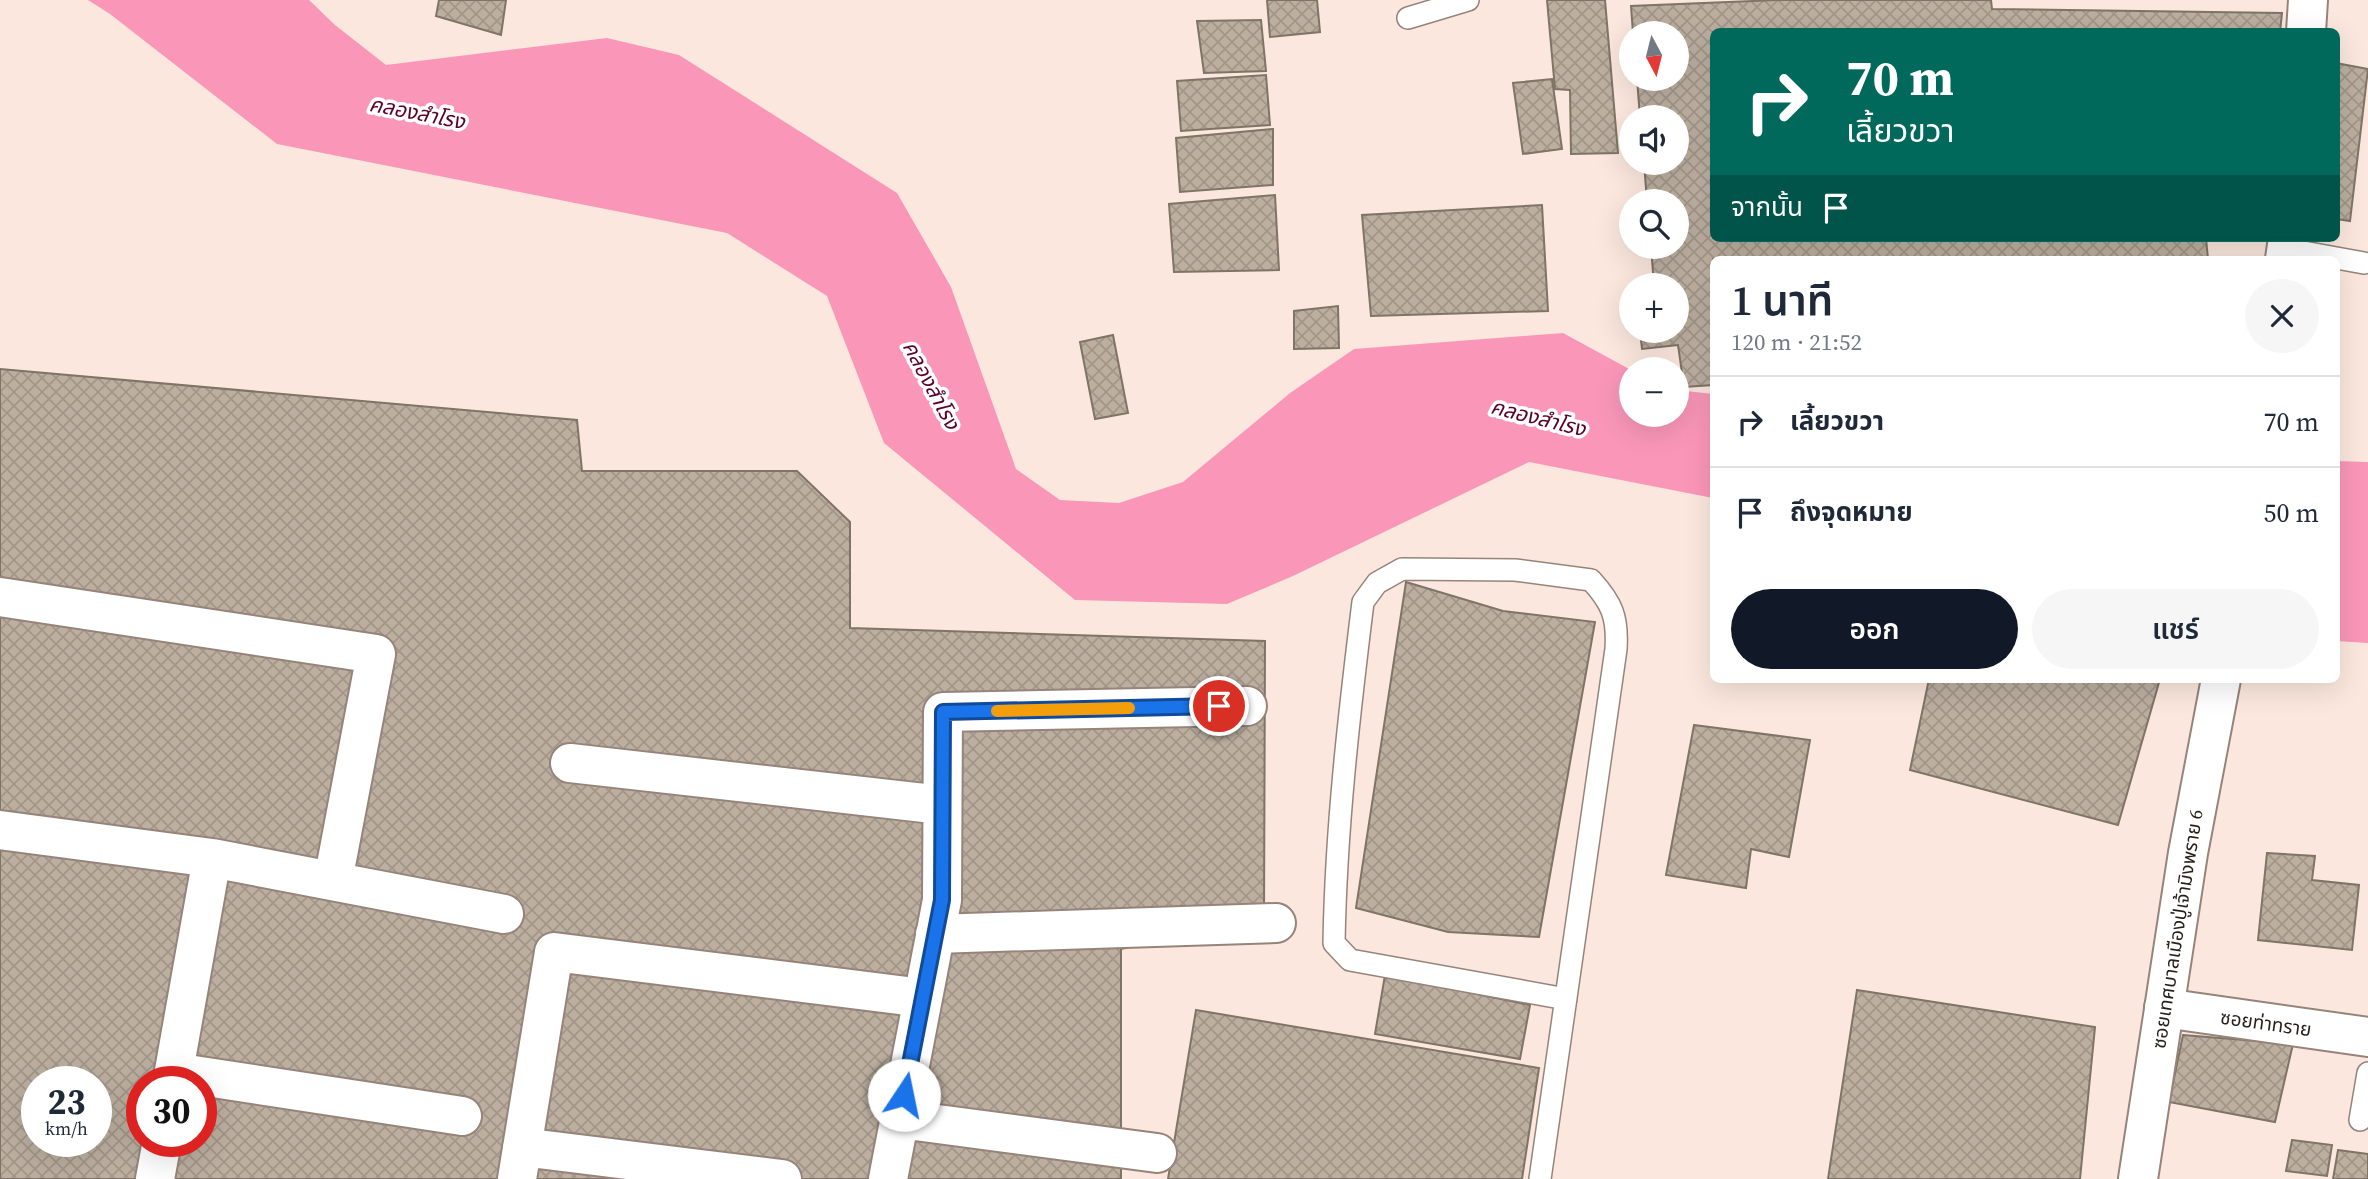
<!DOCTYPE html>
<html lang="th">
<meta charset="utf-8">
<style>
body{margin:0;font-family:"Source Serif 4","Noto Sans Thai",serif;background:#f6f6f7;color:#1f2937;height:100vh;display:flex;flex-direction:column;font-size:26px;white-space:nowrap}
*{box-sizing:border-box;margin:0}
p{font-size:23px;color:#747a83}
.icon{flex:none;width:38px;height:38px;fill:none;stroke:currentColor;stroke-width:2;stroke-linecap:round;stroke-linejoin:round}
.map{position:relative;flex:1;overflow:hidden}
.details{position:absolute;left:1710px;top:256px;width:630px;height:427px;display:flex;flex-direction:column;background:#fff;border-radius:10px;box-shadow:0 7px 28px #0002}
.details>*{flex:none}
.top-card{position:absolute;left:1710px;top:28px;width:630px;height:214px;border-radius:10px;box-shadow:0 7px 28px #0002;background:#00695c;color:#fff;overflow:hidden}
.needle{width:46px;rotate:173deg}
.fabs{position:absolute;left:1619px;top:21px;display:grid;gap:14px}
.fabs a{display:grid;place-items:center;width:70px;height:70px;border-radius:50%;background:#fff;box-shadow:0 7px 28px #0002;font-size:35px}
.speed{position:absolute;left:21px;top:1066px;display:flex;gap:14px;font-size:35px;font-weight:700;text-align:center}
.speed>*{display:grid;place-content:center;width:91px;height:91px;border-radius:50%;background:#fff;box-shadow:0 7px 28px #0002;line-height:1}
.speed small{font-size:18px;font-weight:400}
.speed .limit{border:10px solid #d22;background:#fff;color:#111}
.pin{position:absolute;display:grid;place-items:center;width:60px;height:60px;color:#fff;margin:-30px;border:4px solid #fff;border-radius:50%;box-shadow:0 2px 7px #0007}
.me{position:absolute;width:77px;margin:-38px;rotate:11deg;stroke-linejoin:round;filter:drop-shadow(0 0 5px #0008)}
.turn{display:flex;align-items:center;gap:24px;height:147px;padding:0 21px;font-size:32px}
.turn .icon{width:91px;height:91px;stroke-width:2.5}
.turn b{display:block;font-size:49px;line-height:60px}
.then{display:flex;align-items:center;height:66px;padding:0 21px;background:#0003;gap:14px;font-size:26px}
.round{display:grid;place-items:center;flex:none;width:74px;height:74px;border-radius:37px;background:#f6f6f7}
.head{display:flex;align-items:center;justify-content:space-between;height:119px;padding:0 21px}
h1{font-size:42px;font-weight:600;line-height:52px}
.button{display:flex;gap:14px;margin-top:auto;padding:14px 21px}
.button a{flex:1;height:80px;border-radius:42px;background:#111827;color:#fff;font-size:28px;font-weight:600;line-height:80px;text-align:center}
.button a+a{background:#f6f6f7;color:#1f2937}
ul{padding:0;list-style:none}
li{display:flex;align-items:center;gap:21px;height:91px;padding:0 21px;border-top:2px solid #e0e1e3}
li div{flex:1}
li b{display:block;font-size:26px}
li em{font-style:normal}
.map>svg:first-child{display:block}
.water{fill:#fa97b8}
.building{fill:url(#building-cross-hatch);stroke:#7f7465;stroke-width:2;fill-rule:evenodd}
.lines{fill:none;stroke-linecap:round;stroke-linejoin:round}
.service-casing{stroke:#96847a;stroke-width:24}
.minor-casing{stroke:#96847a;stroke-width:42}
.tertiary-casing{stroke:#96847a;stroke-width:42}
.service{stroke:#fff;stroke-width:21}
.minor{stroke:#fff;stroke-width:38}
.tertiary{stroke:#fff;stroke-width:38}
.route-casing{stroke:#114b97;stroke-width:18}
.route{stroke:#1a73e8;stroke-width:12}
.slow{stroke:#f59e0b;stroke-width:12}
.labels{text-anchor:middle;stroke-width:7;stroke-linejoin:round;paint-order:stroke}
.street-label{font-size:19px;fill:#261f1b;stroke:#fff}
.water-label{font-size:21px;font-style:italic;fill:#59002c;stroke:#fff}
</style>
<div class="map">
<svg width="2368" height="1179" viewBox="0 0 2368 1179">
<defs>
<pattern id="building-cross-hatch" width="8" height="8" patternUnits="userSpaceOnUse" patternTransform="scale(1.75)"><rect width="8" height="8" fill="#bcafa0"/><path d="M0 0l8 8M0 8l8-8" fill="none" stroke="#a19689"/></pattern>
</defs>
<rect width="100%" height="100%" fill="#fbe7dd"/>
<path class="water" d="M88,0H309L335,25L386,65L607,38L679,55L897,193L951,287L1016,469L1060,500L1119,503L1183,482L1290,393L1354,349L1563,333L1631,370V415H1676L1677,390L1713,394V498L1529,462L1293,576L1227,604L1075,600L884,443L827,296L727,233L277,144L110,14Z
M2336,461L2368,462V643L2336,641Z"/>
<path class="building" d="M439,0H506L501,35L436,16Z
M1267,0H1317L1320,32L1270,37Z
M1547,0H1605L1618,153L1571,154L1570,90L1555,89Z
M1777,0H1991L1992,9L2282,13L2280,32H1713V238H2206L2208,259H1713V385L1684,387L1678,345L1642,349L1640,331H1676V285H1654L1651,247H1676V201H1647L1644,163H1676V117H1640L1637,79H1676V33H1633L1631,6Z
M1261,20L1266,71L1204,73L1197,21Z
M2336,63L2368,69L2350,221L2336,219Z
M1266,75L1270,125L1181,131L1177,81Z
M1552,79L1562,149L1523,154L1513,83Z
M1273,129V185L1180,192L1176,138Z
M1275,195L1279,270L1174,272L1169,204Z
M1542,205L1548,311L1371,316L1362,215Z
M1338,306L1339,348L1294,349V311Z
M1113,335L1128,413L1095,419L1080,342Z
M0,369L577,420L582,471H797L850,522V628L1265,641L1264,917L1121,949V1179H0ZM37,1082H96V1141H37ZM142,1082H201V1141H142Z
M1406,582L1503,611L1595,622L1539,937L1448,932L1356,908Z
M1929,679H2160L2118,825L1910,770Z
M1694,725L1810,740L1789,857L1751,849L1746,888L1666,875Z
M2267,853L2315,856L2312,880L2359,885L2352,950L2258,940Z
M1385,975L1530,1005L1520,1059L1375,1034Z
M1857,990L2095,1027L2080,1179H1828Z
M1196,1010L1539,1068L1522,1179H1168Z
M2183,1035L2293,1044L2275,1122L2169,1102Z
M2292,1140L2332,1145L2327,1176L2286,1171Z
M2338,1150L2368,1154V1179H2333Z"/>
<g class="lines">
<g class="service-casing">
<path id="service" d="M1408,18L1468,0
M2287,249L2364,263
M2360,1120L2368,1073
M1540,1179L1616,649C1618,617 1612,603 1591,580L1515,570L1402,569L1377,583L1363,602C1349,715 1336,828 1334,943L1350,960L1566,999"/>
</g>
<g class="minor-casing">
<path id="minor" d="M0,597L376,654L333,881
M570,763L942,805
M0,830L212,858L172,1082
M212,858L504,914
M935,934L1276,923
M2164,1008L2368,1037
M174,1072L462,1116
M900,1119L1157,1153
M522,1147L782,1179
M155,1179L162,1141
M517,1179L554,952L923,998
M888,1179L942,900L943,712L1247,706"/>
</g>
<g class="tertiary-casing">
<path id="tertiary" d="M2306,32L2308,0
M2285,259L2288,238
M2138,1179L2188,853L2221,679"/>
</g>
<use href="#service" class="service"/>
<use href="#minor" class="minor"/>
<use href="#tertiary" class="tertiary"/>
</g>
<g class="lines">
<g class="route-casing">
<path id="route" d="M904,1095L942,900L943,712L1219,706"/>
</g>
<use href="#route" class="route"/>
<path class="slow" d="M997,711L1129,708"/>
</g>
<g class="labels">
<g class="street-label">
<text transform="translate(2177 929) rotate(-81)" y="7">ซอยเทศบาลเมืองปู่เจ้ามิงพราย 6</text>
<text transform="translate(2266 1023) rotate(8)" y="7">ซอยท่าทราย</text>
</g>
<g class="water-label">
<text transform="translate(417 113) rotate(11)" y="7">คลองสำโรง</text>
<text transform="translate(931 385) rotate(62)" y="7">คลองสำโรง</text>
<text transform="translate(1538 418) rotate(14)" y="7">คลองสำโรง</text>
</g>
</g>
</svg>
<div class="fabs">
<a><svg class="needle" viewBox="-14 -14 28 28"><path d="M0-13l5 13h-10z" fill="#e53935"/><path d="M0 13l5-13h-10z" fill="#747a83"/></svg></a>
<a><svg class="icon" aria-label="sound" viewBox="0 0 24 24"><path d="M4 9h4l5-4v14l-5-4H4zM17 9q2 3 0 6"/></svg></a>
<a><svg class="icon" aria-label="search" viewBox="0 0 24 24"><circle cx="10" cy="10" r="6"/><path d="M15 15l6 6"/></svg></a>
<a>+</a>
<a>−</a>
</div>
<div class="speed"><div>23<small>km/h</small></div><div class="limit">30</div></div>
<div class="pin" style="left:1219px;top:706px;background:#d93025"><svg class="icon" aria-label="arrive" viewBox="0 0 24 24"><path d="M6 21V4h12l-3 4 3 4H6"/></svg></div>
<svg class="me" style="left:904px;top:1095px" viewBox="-20 -20 40 40"><circle r="19" fill="#fff"/><path d="M0-13L10 11 0 6-10 11z" fill="#1a73e8"/></svg>
<div class="top-card">
<div class="turn"><svg class="icon" aria-label="right" viewBox="0 0 24 24"><path d="M7 20v-9h11M14 6l5 5-5 5"/></svg><div><b>70 m</b>เลี้ยวขวา</div></div>
<div class="then">จากนั้น<svg class="icon" aria-label="arrive" viewBox="0 0 24 24"><path d="M6 21V4h12l-3 4 3 4H6"/></svg></div>
</div>
<section class="details">
<div class="head"><div><h1>1 นาที</h1><p>120 m · 21:52</p></div><a class="round"><svg class="icon" aria-label="close" viewBox="0 0 24 24"><path d="M6 6l12 12M18 6L6 18"/></svg></a></div>
<ul>
<li><svg class="icon" aria-label="right" viewBox="0 0 24 24"><path d="M7 20v-9h11M14 6l5 5-5 5"/></svg><div><b>เลี้ยวขวา</b></div><em>70 m</em></li>
<li><svg class="icon" aria-label="arrive" viewBox="0 0 24 24"><path d="M6 21V4h12l-3 4 3 4H6"/></svg><div><b>ถึงจุดหมาย</b></div><em>50 m</em></li>
</ul>
<div class="button"><a>ออก</a><a>แชร์</a></div>
</section>
</div>
